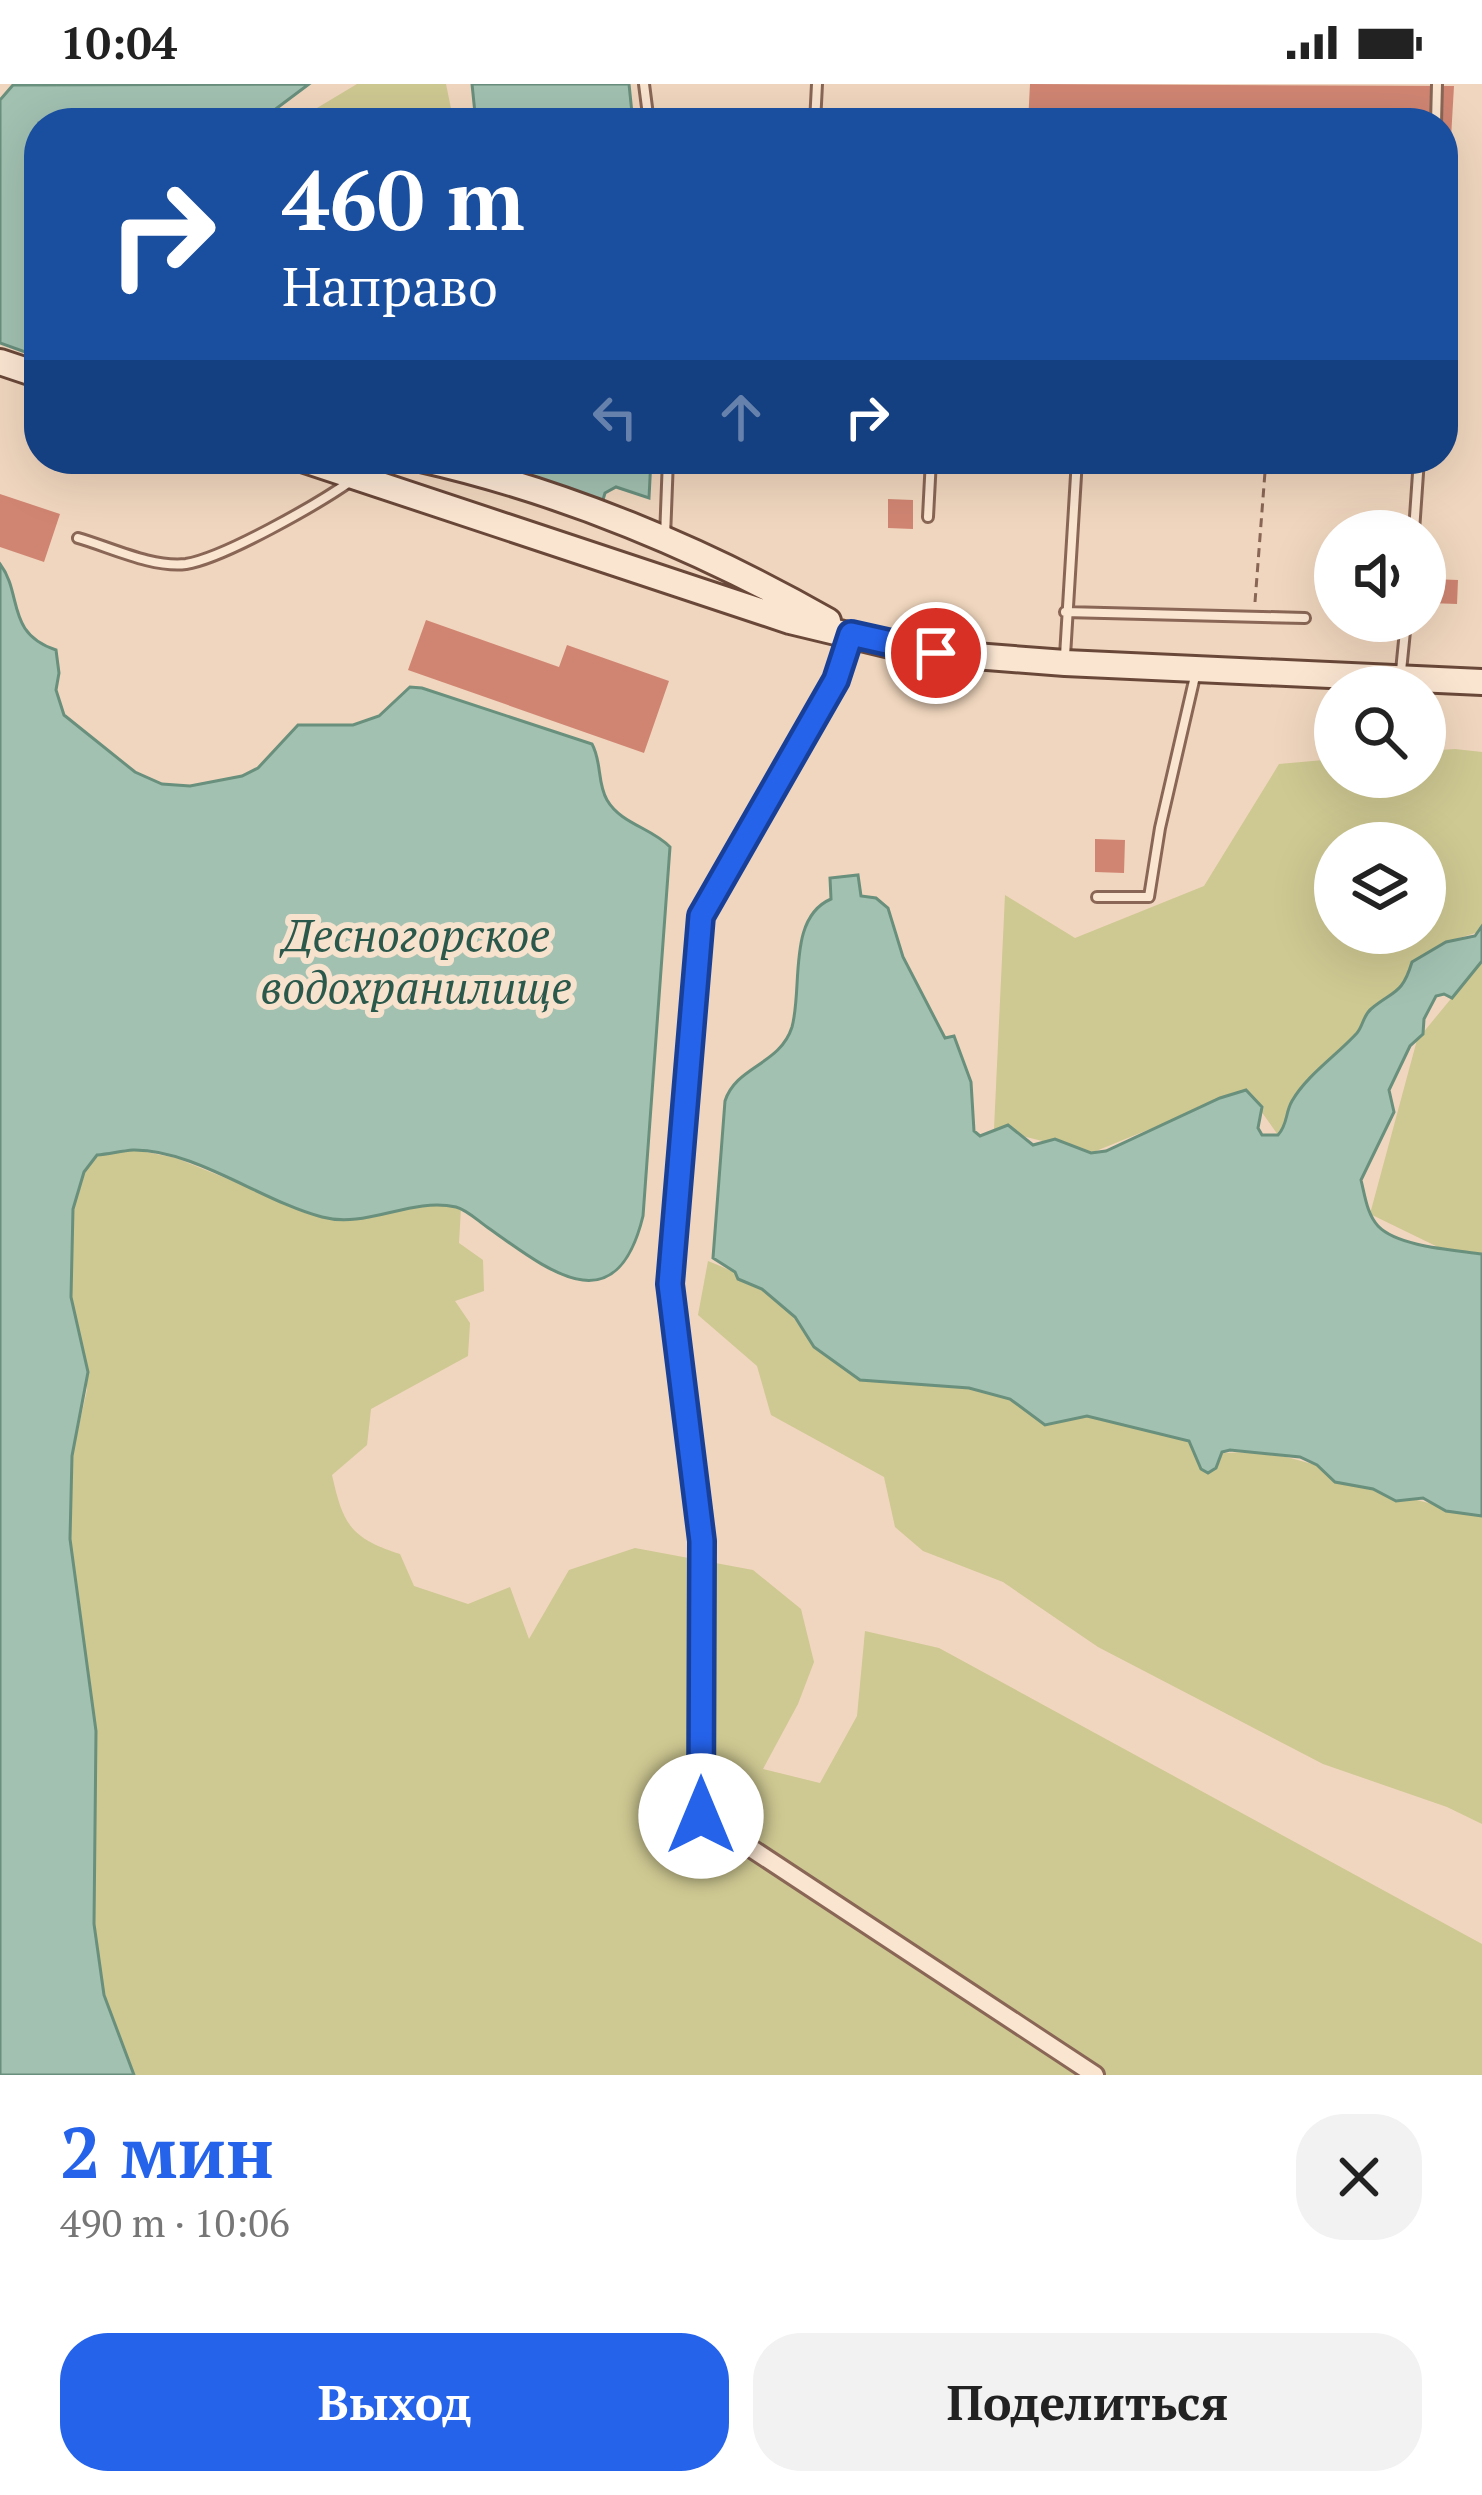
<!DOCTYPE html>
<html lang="ru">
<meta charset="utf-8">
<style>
body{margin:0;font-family:"PT Serif",serif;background:#f2f2f2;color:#222;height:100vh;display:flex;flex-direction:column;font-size:45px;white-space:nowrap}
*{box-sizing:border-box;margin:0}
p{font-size:39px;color:#767676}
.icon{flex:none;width:66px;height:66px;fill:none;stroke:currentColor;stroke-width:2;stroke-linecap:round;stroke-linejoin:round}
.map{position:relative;height:1991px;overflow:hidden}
.details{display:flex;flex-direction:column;background:#fff;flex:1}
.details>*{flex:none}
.banner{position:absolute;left:24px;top:24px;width:1434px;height:366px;border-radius:48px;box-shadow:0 12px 48px #0002;background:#1a4fa0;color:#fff;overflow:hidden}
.controls{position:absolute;left:1314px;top:426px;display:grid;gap:24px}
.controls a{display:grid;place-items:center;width:132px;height:132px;border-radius:50%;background:#fff;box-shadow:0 12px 48px #0002;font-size:60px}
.pin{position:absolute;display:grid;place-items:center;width:102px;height:102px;color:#fff;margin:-51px;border:6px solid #fff;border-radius:50%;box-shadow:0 3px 12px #0007}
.me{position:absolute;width:132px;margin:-66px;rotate:0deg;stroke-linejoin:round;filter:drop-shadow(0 0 9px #0008)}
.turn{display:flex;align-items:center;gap:42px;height:252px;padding:0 60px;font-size:54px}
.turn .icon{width:156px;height:156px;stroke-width:2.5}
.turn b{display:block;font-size:84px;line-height:102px}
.lanes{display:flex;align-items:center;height:114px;padding:0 60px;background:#0003;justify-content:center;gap:60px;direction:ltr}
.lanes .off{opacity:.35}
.round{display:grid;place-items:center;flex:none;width:126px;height:126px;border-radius:48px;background:#f2f2f2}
.head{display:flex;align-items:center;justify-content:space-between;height:204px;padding:0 60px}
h1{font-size:72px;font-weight:700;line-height:90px;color:#2563eb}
.button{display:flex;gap:24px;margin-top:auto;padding:24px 60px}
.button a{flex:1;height:138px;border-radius:48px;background:#2563eb;color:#fff;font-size:48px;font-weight:700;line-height:138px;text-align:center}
.button a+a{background:#f2f2f2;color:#222}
.status{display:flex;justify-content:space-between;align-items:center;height:84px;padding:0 60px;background:#fff;direction:ltr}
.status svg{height:33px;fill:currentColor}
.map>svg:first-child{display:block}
.green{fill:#cec892;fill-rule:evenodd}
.water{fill:#a2c1b1;stroke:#698f7d;stroke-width:3}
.building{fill:#d08572}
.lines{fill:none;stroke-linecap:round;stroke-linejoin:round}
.lane-casing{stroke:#896656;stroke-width:14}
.street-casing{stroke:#896656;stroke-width:22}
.secondary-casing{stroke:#6a4839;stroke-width:30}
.path{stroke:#896656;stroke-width:3;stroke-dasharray:9 6;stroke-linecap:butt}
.lane{stroke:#fae5d1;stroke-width:8}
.street{stroke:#fae5d1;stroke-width:16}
.secondary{stroke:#fae5d1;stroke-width:24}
.route-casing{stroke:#184099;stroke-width:30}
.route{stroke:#2563eb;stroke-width:21}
.labels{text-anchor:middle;stroke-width:12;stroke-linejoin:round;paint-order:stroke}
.water-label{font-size:45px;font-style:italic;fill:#2a584b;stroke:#f7e2ce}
</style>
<div class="status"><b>10:04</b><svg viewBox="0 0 49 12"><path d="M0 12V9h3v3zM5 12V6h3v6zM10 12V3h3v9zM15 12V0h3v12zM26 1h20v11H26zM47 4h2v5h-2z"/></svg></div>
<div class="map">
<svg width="1482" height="1991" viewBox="0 0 1482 1991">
<rect width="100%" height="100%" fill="#f0d6be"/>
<path class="green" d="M357,0H446L454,39H292Z
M1455,665L1482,668V847L1446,858L1278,1051L1246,1006L1091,1069L994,1045L1005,811L1075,854L1204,802L1279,680L1335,675V693H1425V667ZM1335,759H1425V849H1335Z
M1482,877V1176L1442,1165L1370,1130L1417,956Z
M136,1066L176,1074L324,1134L424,1120L461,1124L459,1159L483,1176L484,1207L455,1217L470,1239L468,1272L371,1325L367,1361L332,1391C343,1440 350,1454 400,1470L414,1502L468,1520L510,1503L529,1555L569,1486L635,1464L753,1486L801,1525L814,1578L798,1620L763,1685L820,1699L857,1632L865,1547L939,1564L1482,1860V1991H134L104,1911L94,1840L96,1647L70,1455L72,1372L87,1306L85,1273L77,1252L71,1213L73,1125L84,1088L97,1071Z
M708,1177C746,1192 782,1211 803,1248L1103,1316L1189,1357L1195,1373C1289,1356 1324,1390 1410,1414C1433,1421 1458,1425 1482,1432V1740L1447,1723L1323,1680L1098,1563L1003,1498L923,1467L895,1443L884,1393L771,1331L757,1282L698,1231Z"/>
<path class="water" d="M309,0L257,39H39V273L0,259V16L13,1Z
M472,0H629L633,39H476Z
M651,375L649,414L616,403L605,409L602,419L479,376Z
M0,480C23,510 5,549 56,566L59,589L56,606L64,631L135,688L162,700L190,702L242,692L258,684L298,641H353L379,632L410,603L422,604L592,660C602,678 597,699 607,716C621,740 652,744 670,763L643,1132C616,1243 548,1186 487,1143C477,1136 467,1126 456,1123C410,1113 367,1145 322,1133C263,1118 194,1065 133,1066C121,1067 109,1070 97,1071L84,1088L73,1125L71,1213L88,1288L72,1372L70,1455L96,1647L94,1840L104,1911L134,1991H0Z
M858,791L861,812L876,814L888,824L903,873L945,954L954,952L971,998L974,1047L980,1052L1008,1041L1033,1061L1055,1055L1091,1069L1106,1067L1220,1014L1246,1006L1262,1023L1258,1044L1262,1051H1278C1288,1040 1285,1029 1292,1017C1307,991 1337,971 1357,949C1363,942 1363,932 1371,925C1394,906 1402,911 1412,878L1446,858L1475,852L1482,842V877L1452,914L1444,910L1436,912L1424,935L1423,950L1410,962L1389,1006L1394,1028L1361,1096C1365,1112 1367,1130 1378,1142C1398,1163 1455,1166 1482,1170V1432L1446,1427L1423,1414L1396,1417L1373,1405L1335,1398L1317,1381L1300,1373L1230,1366L1222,1368L1216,1384L1208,1389L1201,1385L1189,1357L1087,1332L1045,1341L1010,1315L969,1304L860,1296L814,1263L795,1233L762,1205L738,1195L735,1188L713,1174L725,1017C736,982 780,981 792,943C803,903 787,834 831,815L830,794Z"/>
<path class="building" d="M1030,0L1454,2L1451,54H1443V39H1028Z
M0,410L60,430L44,478L0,463Z
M888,415L913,416V445L888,444Z
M1431,495L1458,496L1457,520L1430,519Z
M426,536L559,583L567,561L669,597L644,669L408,586Z
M1095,755L1125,756L1124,789L1095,788Z"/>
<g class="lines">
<g class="lane-casing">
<path id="lane" d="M644,0L649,39
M815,39L817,0
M1436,39L1437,0
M928,433L931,375
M1414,447L1419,375
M665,453L668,375
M78,454C110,463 152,484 186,480C224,474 318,420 351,397
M1065,528L1305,534
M1065,572L1077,375
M1401,587L1406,537
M1097,813H1149L1160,744L1196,588"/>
</g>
<g class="street-casing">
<path id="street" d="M851,550L836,596L701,832L670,1200L702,1457V1732L1095,1991"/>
</g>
<g class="secondary-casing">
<path id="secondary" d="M0,278L39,291
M302,375L790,537L894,562L936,569L1065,579L1482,598
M421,375C562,407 702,465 828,537"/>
</g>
<path class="path" d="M1443,150V186
M1255,518L1266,375"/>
<use href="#lane" class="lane"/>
<use href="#street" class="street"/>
<use href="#secondary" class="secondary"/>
</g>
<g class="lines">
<g class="route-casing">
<path id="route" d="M701,1732L702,1457L670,1200L701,832L836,596L851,550L936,569"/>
</g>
<use href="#route" class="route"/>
</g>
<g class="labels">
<g class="water-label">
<text x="416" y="867">Десногорское<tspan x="416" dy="52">водохранилище</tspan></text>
</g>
</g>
</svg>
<div class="controls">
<a><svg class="icon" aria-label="sound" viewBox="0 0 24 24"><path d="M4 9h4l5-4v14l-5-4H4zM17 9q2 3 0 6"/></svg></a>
<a><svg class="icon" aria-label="search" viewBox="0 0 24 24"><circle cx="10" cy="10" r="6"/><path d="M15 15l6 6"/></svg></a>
<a><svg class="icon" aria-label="layers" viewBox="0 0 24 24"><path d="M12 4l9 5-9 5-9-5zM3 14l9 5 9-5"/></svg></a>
</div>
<div class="pin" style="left:936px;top:569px;background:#d93025"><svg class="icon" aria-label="arrive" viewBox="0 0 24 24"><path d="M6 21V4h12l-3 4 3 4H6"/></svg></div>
<svg class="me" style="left:701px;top:1732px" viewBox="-20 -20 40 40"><circle r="19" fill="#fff"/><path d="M0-13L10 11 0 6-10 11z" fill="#2563eb"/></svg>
<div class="banner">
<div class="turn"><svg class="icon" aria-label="right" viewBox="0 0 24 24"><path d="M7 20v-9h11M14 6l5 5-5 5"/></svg><div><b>460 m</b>Направо</div></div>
<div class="lanes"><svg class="icon off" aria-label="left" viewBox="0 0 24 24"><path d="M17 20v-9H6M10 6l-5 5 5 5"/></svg><svg class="icon off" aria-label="ahead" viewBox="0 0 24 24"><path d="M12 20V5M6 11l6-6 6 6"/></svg><svg class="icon" aria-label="right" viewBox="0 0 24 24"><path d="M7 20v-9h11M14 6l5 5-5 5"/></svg></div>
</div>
</div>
<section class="details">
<div class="head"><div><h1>2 мин</h1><p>490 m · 10:06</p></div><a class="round"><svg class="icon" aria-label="close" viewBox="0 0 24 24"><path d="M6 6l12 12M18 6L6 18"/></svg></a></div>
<div class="button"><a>Выход</a><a>Поделиться</a></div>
</section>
